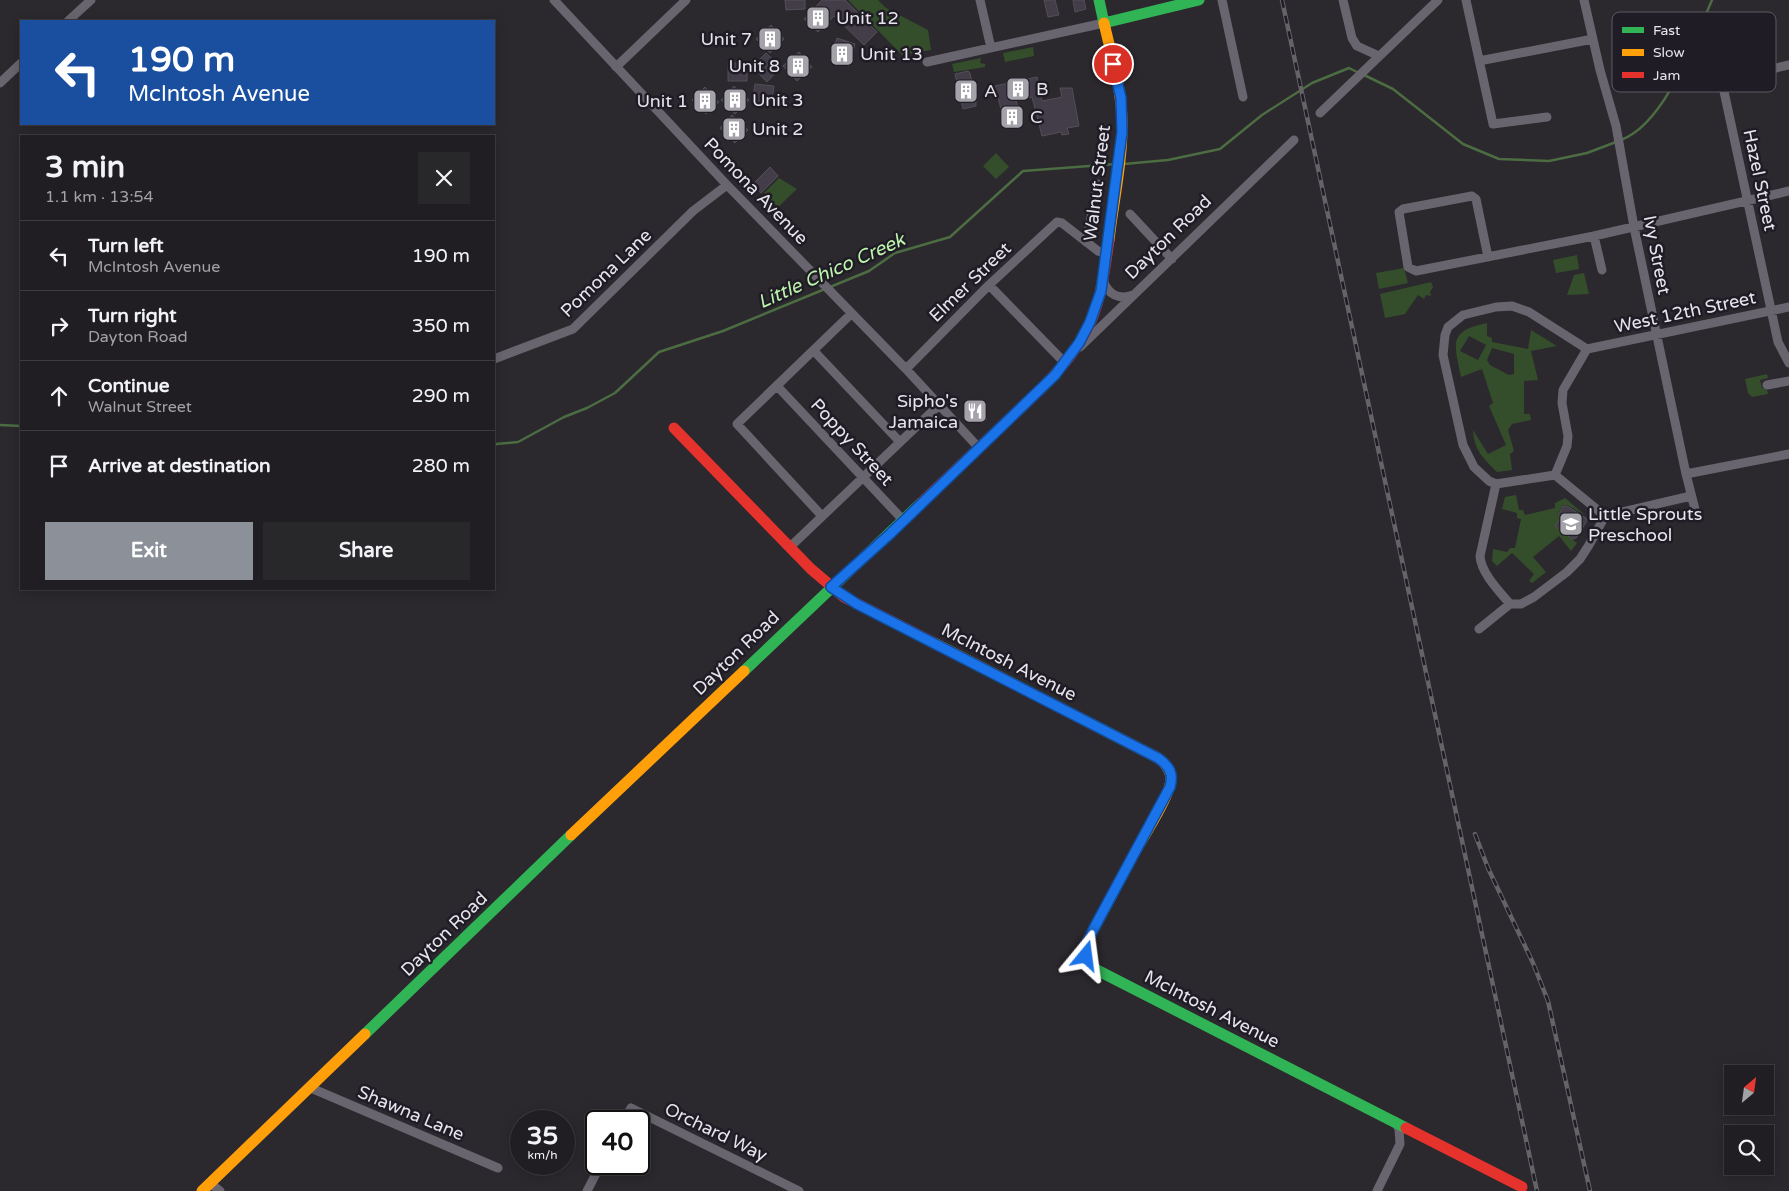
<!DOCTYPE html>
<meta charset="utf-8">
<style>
body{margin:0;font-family:"Varela Round",sans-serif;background:#28272a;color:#f1f3f6;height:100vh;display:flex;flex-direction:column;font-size:19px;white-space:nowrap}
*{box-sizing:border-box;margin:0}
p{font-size:16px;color:#a2a2a5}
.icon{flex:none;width:28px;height:28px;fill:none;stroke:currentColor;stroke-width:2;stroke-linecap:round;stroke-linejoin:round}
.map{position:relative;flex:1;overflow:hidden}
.panel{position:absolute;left:20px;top:135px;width:475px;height:455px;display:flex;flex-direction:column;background:#201e22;border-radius:0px;box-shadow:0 2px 12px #0003,0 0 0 1px #3d3c40}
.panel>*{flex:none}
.hud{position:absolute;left:20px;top:20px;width:475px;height:105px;border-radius:0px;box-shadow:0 2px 12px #0003,0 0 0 1px #3d3c40;background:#1a4fa0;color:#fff;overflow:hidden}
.needle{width:32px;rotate:29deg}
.fabs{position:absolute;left:1724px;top:1065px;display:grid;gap:10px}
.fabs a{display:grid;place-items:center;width:50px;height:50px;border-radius:0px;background:#201e22;box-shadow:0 2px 12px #0003,0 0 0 1px #3d3c40;font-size:25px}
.speed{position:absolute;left:510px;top:1110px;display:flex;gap:10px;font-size:25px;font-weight:700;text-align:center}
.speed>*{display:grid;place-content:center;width:65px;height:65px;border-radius:50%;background:#201e22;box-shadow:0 2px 12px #0003,0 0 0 1px #3d3c40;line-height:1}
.speed small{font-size:12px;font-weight:400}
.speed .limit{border:2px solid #111;border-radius:8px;background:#fff;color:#111}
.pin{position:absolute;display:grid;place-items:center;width:42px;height:42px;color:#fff;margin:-21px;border:2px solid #fff;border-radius:50%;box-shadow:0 1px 5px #0007}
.me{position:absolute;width:55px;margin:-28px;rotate:16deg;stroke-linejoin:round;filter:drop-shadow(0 0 4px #0008)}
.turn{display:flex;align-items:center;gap:18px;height:105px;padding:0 25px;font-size:22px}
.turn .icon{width:65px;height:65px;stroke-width:2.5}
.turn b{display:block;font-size:35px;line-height:42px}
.round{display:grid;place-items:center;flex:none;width:52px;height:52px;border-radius:0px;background:#28272a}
.overview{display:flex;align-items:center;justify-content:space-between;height:85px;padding:0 25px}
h1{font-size:30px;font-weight:700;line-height:38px}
.primary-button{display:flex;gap:10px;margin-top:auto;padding:10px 25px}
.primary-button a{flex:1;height:58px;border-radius:0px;background:#8c9099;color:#fff;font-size:20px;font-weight:700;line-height:58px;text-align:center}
.primary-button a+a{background:#28272a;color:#f1f3f6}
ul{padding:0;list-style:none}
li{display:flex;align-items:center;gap:15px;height:70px;padding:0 25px;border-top:1px solid #3d3c40}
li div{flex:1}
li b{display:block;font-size:19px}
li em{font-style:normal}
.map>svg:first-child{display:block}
.green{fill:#344e2b;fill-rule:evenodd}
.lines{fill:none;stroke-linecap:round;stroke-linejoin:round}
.stream{stroke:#4c6c42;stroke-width:2.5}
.building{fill:#423d49;stroke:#525056}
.street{stroke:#69656e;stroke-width:9}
.fast{stroke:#30b455;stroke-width:11}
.slow{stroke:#ff9f0a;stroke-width:11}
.jam{stroke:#e5322d;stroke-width:11}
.rail-casing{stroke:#656368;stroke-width:4.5}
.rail{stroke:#201c26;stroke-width:2.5;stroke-dasharray:8;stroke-linecap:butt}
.route-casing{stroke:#114b97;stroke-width:12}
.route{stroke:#1a73e8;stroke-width:9}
.labels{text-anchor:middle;stroke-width:5;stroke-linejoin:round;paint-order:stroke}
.poi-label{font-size:18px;fill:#e7e5ec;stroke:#201c26;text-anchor:start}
.street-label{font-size:18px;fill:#e7e5ec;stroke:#201c26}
.water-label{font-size:19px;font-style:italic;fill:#bef5ad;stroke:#201c26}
.key{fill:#201c26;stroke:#5c5861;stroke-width:1}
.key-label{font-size:14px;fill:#e7e5ec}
</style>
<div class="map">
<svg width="1789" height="1191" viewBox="0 0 1789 1191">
<rect width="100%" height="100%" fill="#2b282e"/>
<path class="green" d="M848,0H878L886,8L928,30L931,50L902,55Z
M1033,47L1034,56L1005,62L1003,53Z
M981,58L980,63L985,64V67L954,72L952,64Z
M996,153L1009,167L996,179L983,166Z
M779,178L797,189L778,207L764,193Z
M1577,255L1579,269L1556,273L1553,260Z
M1404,268L1408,283L1379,289L1376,273Z
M1584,273L1589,294L1567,295L1574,275Z
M1431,282L1433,287L1430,292L1431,296L1426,295L1424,299L1418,295L1405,314L1385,318L1380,294Z
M1487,323V336L1492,338V342L1528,349L1531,330L1557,346L1531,351L1538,380L1524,381V414H1530L1531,420L1512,424L1508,430L1514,451L1510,454L1512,470L1497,472C1483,458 1474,450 1473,430L1488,454L1506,445L1489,406L1493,403L1482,369L1461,377C1454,343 1448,331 1487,323ZM1469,336L1486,345L1478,360L1460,351ZM1492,348L1514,354V374L1509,375L1490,365L1487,360Z
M1767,374L1768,378L1760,380L1762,388L1767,390L1768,394L1752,397L1748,393L1745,379Z
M1516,495L1519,510H1523L1525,515L1555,508V503L1565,498L1585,515L1567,505H1564L1557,515L1561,517L1555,526L1577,543L1571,551L1559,536L1533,557L1546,572L1532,583L1529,581L1534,574L1512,553L1497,566L1492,561L1493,549L1507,552L1510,548H1515L1521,519L1517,518V513L1502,509L1505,497Z"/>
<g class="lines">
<path class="stream" d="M1364,75L1393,89L1463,144L1499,159L1549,161L1587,153L1616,142
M1621,140C1665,124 1694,41 1712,0
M1124,164L1168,160L1220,149L1262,115L1312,83L1349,68L1359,73
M830,287L869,271L895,253L950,237L1023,171L1116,164
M0,425L21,426
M494,447L496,444L518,442L564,417L587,408L615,393L659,352L723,331L825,289"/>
</g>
<path class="building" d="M785,0H805V9L786,10Z
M822,0H845L877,32L864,45L834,16L818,32L804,19Z
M1044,0H1055L1059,15L1048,17Z
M1073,0H1084L1086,9L1075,12Z
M771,25L784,39L770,53L756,39Z
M837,38L855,44L849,66L830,60Z
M799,52L812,67L797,81L783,66Z
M766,53L781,67L767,82L752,67Z
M728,63H747V81H728Z
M968,71L970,73L976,102V106L963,109L955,74Z
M1037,77L1042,101L1062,97L1060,88H1072L1079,126L1067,128L1069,134L1062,135L1061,132L1042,136L1032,97L1016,100L1022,124L1006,128L995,86Z
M755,84L774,86L771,106L752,103Z
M734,86L749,100L735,114L721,100Z
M705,87L719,102L706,114L692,100Z
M732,115L748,130L735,143L720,128Z
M770,167L778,176L761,193L753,184Z
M973,404L987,419L983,423L977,418L974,421L970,417L974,414L968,408Z
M1564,506H1567L1586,518L1587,521L1576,538L1572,539L1555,526L1561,517L1558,515Z"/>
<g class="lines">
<path class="street" d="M554,0L727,185L906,369L978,447
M980,0L991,48
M1222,0L1243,97
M1343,0L1352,38L1357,46L1379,56
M1466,0L1493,124L1547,117
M1584,0L1600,70L1616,126L1634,227L1686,474L1697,517
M68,21L91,0
M1711,31L1778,342L1789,363
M1479,61L1593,39
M927,62L1104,23
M616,67L686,0
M1722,80L1789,65
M0,83L21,63
M1320,113L1438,0
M1130,214L1172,259
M1594,236L1602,270
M1086,242L1098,184
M1488,257L1476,199L1472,196L1403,209L1399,212L1408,267L1416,271L1594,236L1789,191
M1103,280C1108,295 1119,300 1133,295
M989,285L1064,362L1067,360
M1080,347L1294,140
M1587,349L1789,307
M814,351L900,442
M494,359L573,329L693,211L727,185
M906,369L989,285L1057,222L1062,223L1098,251L1106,254
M1767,385L1789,381
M778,387L903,520
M1686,474L1789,454
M1555,475L1567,446L1568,436L1562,403L1563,390L1587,349
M1496,484L1489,481L1474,467L1463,445L1443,355L1445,335L1448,327L1463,315L1496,307L1512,306L1529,312L1587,349
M822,516L737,424L851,314
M1605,516L1555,475L1496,484L1480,556C1481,573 1499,591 1510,604H1521L1534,597L1567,572L1580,559L1589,545L1605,516L1691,496
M790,547L939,405
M1479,629L1510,604
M311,1088L498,1168
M624,1121L631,1108L799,1191
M210,1183L220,1191
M587,1191L601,1164
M1377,1191L1400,1144L1399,1129L1395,1121"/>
<path class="fast" d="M1099,0L1104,23L1199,0
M744,671L921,503
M1136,850L1088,940L1086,955L1093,968L1406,1128
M365,1034L571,835"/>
<path class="slow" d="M1104,23C1112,58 1123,93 1122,129C1122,166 1113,203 1109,240
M934,643L1158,758C1164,763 1170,768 1171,777C1173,791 1144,836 1136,850
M571,835L744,671
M202,1191L365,1034"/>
<path class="jam" d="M674,428L811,569L844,597L934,643
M921,503C949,476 978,449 1006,422C1038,392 1073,362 1091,321C1102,295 1105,267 1109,240
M1406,1128L1522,1187"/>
<g class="rail-casing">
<path id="rail" d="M1282,0L1537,1191
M1475,834L1488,868L1533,963L1548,1001L1590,1191"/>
</g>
<use href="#rail" class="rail"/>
</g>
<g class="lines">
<g class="route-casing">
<path id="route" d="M1086,956L1085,948L1093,930L1170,787C1174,773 1169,766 1158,758L857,604L831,587L890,534L1055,375L1079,343L1090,322L1101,291L1122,132L1121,98L1113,64"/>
</g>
<use href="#route" class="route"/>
</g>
<defs>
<g id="building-square" transform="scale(1.25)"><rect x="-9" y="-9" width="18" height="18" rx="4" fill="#a5a3aa" stroke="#201c26"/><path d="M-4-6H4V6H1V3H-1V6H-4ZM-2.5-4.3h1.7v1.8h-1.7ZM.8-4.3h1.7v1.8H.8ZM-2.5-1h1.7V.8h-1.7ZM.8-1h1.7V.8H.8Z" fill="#fff"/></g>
<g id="restaurant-square" transform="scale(1.25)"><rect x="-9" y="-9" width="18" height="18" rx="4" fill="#a5a3aa" stroke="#201c26"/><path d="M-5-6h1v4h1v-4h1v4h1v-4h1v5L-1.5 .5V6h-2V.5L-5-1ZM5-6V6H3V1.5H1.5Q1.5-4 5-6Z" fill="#fff"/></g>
<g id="school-square" transform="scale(1.25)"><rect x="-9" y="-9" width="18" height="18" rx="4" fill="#a5a3aa" stroke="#201c26"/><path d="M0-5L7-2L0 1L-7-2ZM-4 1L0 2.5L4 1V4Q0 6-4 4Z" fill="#fff"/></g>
</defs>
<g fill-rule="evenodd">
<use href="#building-square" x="818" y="18"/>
<use href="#building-square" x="770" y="39"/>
<use href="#building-square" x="842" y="54"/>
<use href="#building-square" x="798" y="66"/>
<use href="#building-square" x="1018" y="89"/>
<use href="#building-square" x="966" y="91"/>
<use href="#building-square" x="735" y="100"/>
<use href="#building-square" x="705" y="101"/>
<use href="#building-square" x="1012" y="117"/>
<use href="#building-square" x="734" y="129"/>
<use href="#restaurant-square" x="975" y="411"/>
<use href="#school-square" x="1571" y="524"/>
</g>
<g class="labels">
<g class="poi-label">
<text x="836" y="24">Unit 12</text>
<text x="752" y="45" text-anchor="end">Unit 7</text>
<text x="860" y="60">Unit 13</text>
<text x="780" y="72" text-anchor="end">Unit 8</text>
<text x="1036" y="95">B</text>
<text x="984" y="97">A</text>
<text x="752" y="106">Unit 3</text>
<text x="688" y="107" text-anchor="end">Unit 1</text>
<text x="1030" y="123">C</text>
<text x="752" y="135">Unit 2</text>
<text x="958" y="407" text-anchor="end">Sipho's<tspan x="958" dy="21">Jamaica</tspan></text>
<text x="1588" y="520">Little Sprouts<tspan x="1588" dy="21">Preschool</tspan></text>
</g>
<g class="street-label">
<text transform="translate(1760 180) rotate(78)" y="6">Hazel Street</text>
<text transform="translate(1097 183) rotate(-83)" y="6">Walnut Street</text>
<text transform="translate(756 191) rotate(46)" y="6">Pomona Avenue</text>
<text transform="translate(1168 237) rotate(-44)" y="6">Dayton Road</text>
<text transform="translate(1657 255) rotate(79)" y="6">Ivy Street</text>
<text transform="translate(606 273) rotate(-44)" y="6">Pomona Lane</text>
<text transform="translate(970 282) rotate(-44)" y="6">Elmer Street</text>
<text transform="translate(1685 312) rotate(-12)" y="6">West 12th Street</text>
<text transform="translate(852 442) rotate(47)" y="6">Poppy Street</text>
<text transform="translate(736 653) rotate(-44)" y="6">Dayton Road</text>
<text transform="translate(1009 662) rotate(27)" y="6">McIntosh Avenue</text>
<text transform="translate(444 934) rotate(-44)" y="6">Dayton Road</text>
<text transform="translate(1212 1009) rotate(27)" y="6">McIntosh Avenue</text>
<text transform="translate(411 1113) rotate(23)" y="6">Shawna Lane</text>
<text transform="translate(716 1132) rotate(26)" y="6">Orchard Way</text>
</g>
<g class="water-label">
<text transform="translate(831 270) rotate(-24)" y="7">Little Chico Creek</text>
</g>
</g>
<rect x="1612" y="12" width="164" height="80" rx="8" class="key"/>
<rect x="1622" y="27" width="22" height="6" fill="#30b455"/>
<rect x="1622" y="49" width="22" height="7" fill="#ff9f0a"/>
<rect x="1622" y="72" width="22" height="6" fill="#e5322d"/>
<g class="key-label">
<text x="1653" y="35">Fast</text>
<text x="1653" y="57">Slow</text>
<text x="1653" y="80">Jam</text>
</g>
</svg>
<div class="fabs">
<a><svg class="needle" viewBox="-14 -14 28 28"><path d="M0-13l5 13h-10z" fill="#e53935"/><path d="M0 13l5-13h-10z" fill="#a2a2a5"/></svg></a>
<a><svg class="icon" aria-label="search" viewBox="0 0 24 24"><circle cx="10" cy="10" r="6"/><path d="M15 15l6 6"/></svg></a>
</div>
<div class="speed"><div>35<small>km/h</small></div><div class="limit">40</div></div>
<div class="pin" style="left:1113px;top:64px;background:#d93025"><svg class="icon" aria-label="arrive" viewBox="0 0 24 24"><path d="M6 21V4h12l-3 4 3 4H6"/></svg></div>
<svg class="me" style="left:1086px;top:956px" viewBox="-20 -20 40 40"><path d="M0-17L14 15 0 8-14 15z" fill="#1a73e8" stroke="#fff" stroke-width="4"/></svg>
<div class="hud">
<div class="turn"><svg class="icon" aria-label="left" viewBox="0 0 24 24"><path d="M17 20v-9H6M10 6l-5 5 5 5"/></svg><div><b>190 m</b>McIntosh Avenue</div></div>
</div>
<section class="panel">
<div class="overview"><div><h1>3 min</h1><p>1.1 km · 13:54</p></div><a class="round"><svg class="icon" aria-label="close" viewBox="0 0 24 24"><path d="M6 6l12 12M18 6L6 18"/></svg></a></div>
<ul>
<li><svg class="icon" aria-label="left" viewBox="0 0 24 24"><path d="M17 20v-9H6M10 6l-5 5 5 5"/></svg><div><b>Turn left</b><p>McIntosh Avenue</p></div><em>190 m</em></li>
<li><svg class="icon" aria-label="right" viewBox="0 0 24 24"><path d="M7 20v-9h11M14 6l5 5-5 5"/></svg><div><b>Turn right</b><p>Dayton Road</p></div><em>350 m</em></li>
<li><svg class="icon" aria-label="ahead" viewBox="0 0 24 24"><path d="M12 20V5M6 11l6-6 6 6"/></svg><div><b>Continue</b><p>Walnut Street</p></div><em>290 m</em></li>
<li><svg class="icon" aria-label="arrive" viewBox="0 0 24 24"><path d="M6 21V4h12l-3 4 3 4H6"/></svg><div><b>Arrive at destination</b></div><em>280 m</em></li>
</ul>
<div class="primary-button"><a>Exit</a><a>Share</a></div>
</section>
</div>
